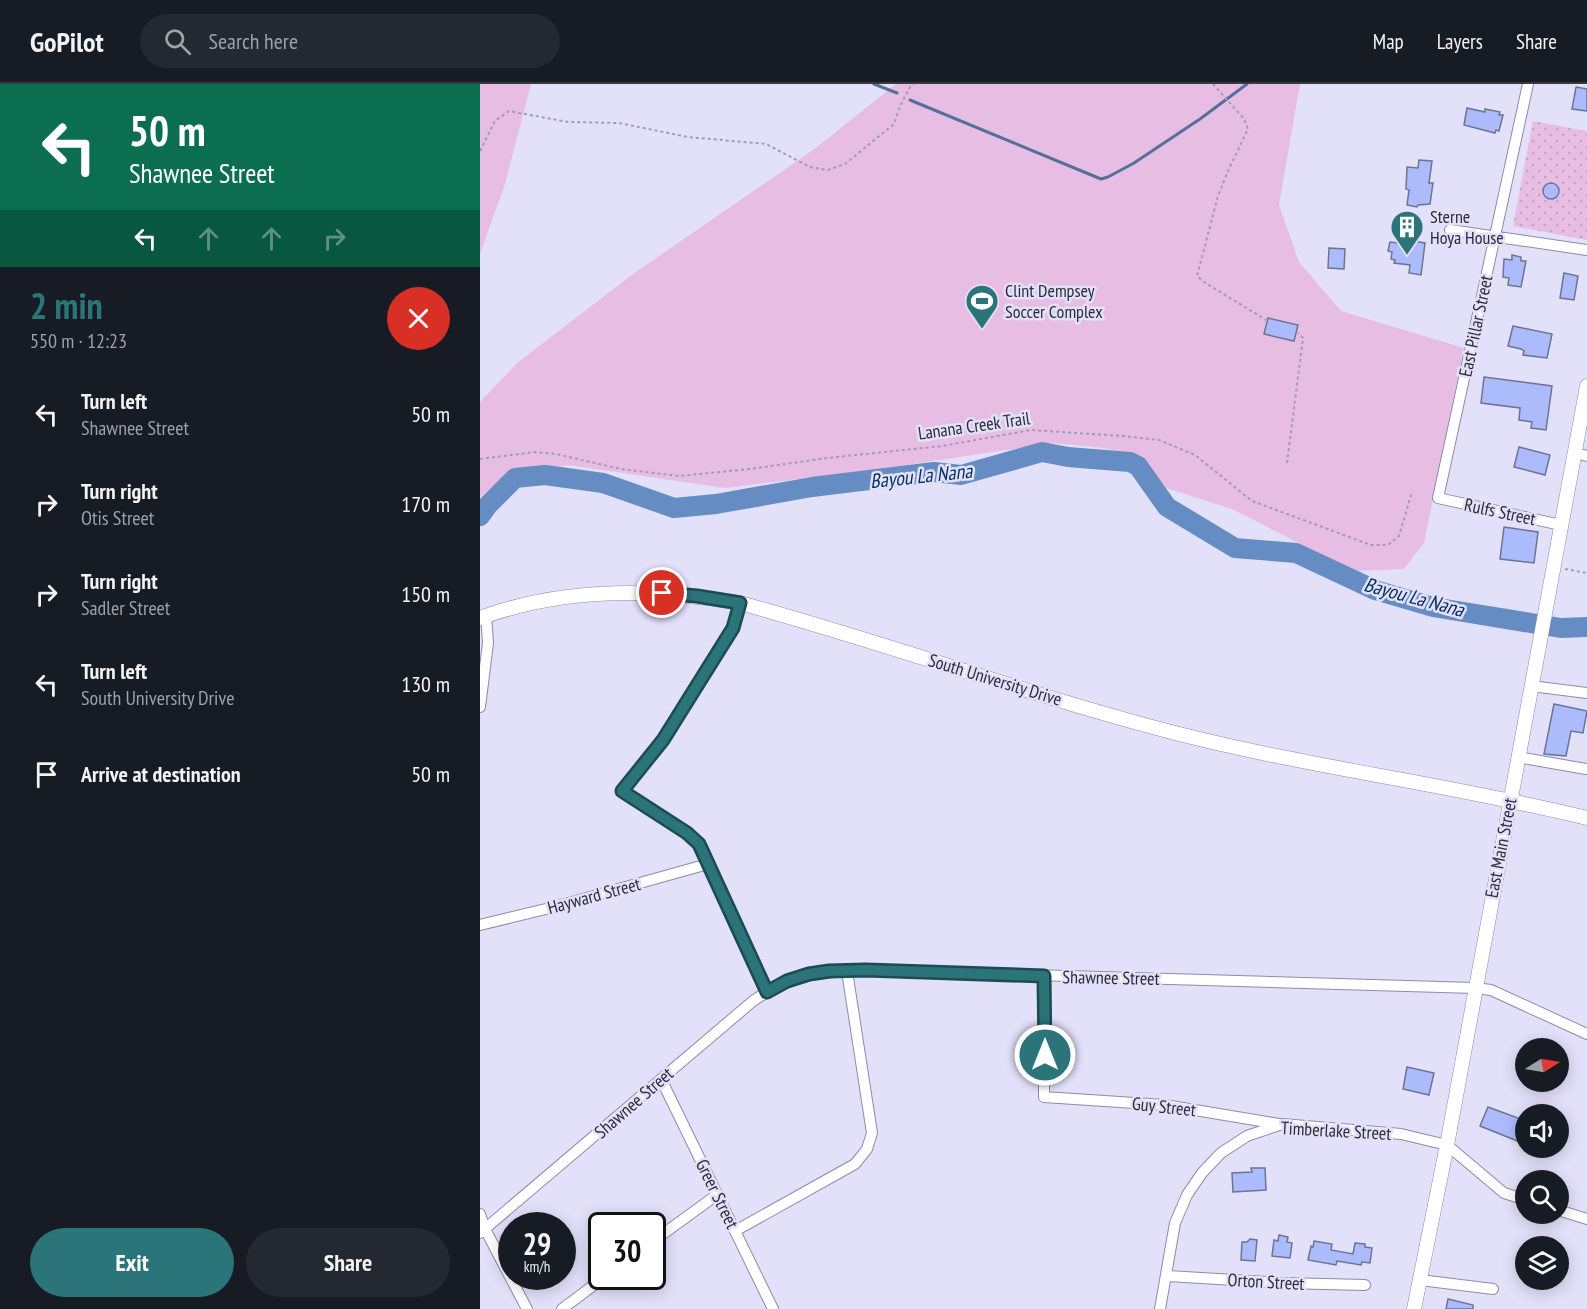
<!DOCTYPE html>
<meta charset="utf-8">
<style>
body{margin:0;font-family:"PT Sans Narrow",sans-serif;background:#242831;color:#f1f3f6;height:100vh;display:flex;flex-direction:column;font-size:22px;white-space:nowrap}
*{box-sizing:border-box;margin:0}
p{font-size:20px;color:#9ea1a6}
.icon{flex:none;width:33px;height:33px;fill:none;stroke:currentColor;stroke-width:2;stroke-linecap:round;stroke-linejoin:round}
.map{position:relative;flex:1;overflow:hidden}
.details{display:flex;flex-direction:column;background:#171b24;width:480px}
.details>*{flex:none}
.top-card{background:#0b6e4f;color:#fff;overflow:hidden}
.needle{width:39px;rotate:79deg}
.controls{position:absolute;left:1035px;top:954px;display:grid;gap:12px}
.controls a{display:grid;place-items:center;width:54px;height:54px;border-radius:50%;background:#171b24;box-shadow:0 3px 15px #0003;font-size:30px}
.speed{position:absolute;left:18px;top:1128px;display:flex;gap:12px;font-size:30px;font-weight:700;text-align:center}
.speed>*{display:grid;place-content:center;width:78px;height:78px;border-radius:50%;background:#171b24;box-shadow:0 3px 15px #0003;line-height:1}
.speed small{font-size:15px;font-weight:400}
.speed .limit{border:3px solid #111;border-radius:9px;background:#fff;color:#111}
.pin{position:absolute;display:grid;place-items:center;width:51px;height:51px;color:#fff;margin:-26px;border:3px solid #fff;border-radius:50%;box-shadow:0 2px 6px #0007}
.me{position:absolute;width:66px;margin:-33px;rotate:0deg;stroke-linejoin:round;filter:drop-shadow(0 0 4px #0008)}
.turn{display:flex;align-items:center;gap:21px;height:126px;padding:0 30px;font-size:27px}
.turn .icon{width:78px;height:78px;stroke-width:2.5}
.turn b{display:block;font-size:42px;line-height:51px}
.lanes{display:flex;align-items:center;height:57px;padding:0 30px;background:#0003;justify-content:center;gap:30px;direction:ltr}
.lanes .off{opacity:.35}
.round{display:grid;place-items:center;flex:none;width:63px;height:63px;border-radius:32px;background:#242831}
.summary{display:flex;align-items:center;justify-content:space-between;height:102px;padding:0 30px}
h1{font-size:36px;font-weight:700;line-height:45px;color:#2b757a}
.button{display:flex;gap:12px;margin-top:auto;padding:12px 30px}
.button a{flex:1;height:69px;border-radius:36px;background:#2b757a;color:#fff;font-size:24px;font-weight:700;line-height:69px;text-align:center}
.button a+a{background:#242831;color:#f1f3f6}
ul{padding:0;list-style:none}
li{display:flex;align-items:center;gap:18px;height:90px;padding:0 30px}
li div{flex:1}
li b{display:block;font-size:22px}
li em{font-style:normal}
header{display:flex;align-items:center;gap:36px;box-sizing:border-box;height:84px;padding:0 30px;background:#171b24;border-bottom:2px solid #363941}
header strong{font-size:28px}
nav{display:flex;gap:33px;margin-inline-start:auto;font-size:21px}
.search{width:420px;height:54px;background:#242831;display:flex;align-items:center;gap:15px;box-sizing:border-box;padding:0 21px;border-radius:33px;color:#9ea1a6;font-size:22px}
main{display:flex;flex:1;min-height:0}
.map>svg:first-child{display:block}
.grass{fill:#e8bde4}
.park{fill:url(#park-dots)}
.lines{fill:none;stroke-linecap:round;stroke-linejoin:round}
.stream{stroke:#547099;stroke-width:3}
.river{stroke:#658dc3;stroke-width:20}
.building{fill:#acbbfb;stroke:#6d7491;stroke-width:1.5}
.minor-casing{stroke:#8f8aa8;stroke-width:12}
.major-casing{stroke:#8f8aa8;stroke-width:15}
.path{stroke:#a09db2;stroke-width:2;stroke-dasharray:3 3;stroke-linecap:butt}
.minor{stroke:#fff;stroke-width:10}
.major{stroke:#fff;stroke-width:14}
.route-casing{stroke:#1c4c4f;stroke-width:15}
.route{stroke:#2b757a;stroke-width:10}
.labels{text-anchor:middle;stroke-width:5;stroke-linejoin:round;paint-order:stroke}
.poi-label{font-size:18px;fill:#2d2b37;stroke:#e3e0fa;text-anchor:start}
.street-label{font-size:18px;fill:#2d2b37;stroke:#e3e0fa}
.water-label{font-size:20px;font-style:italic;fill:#032e5f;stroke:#e3e0fa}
</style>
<header>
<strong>GoPilot</strong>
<div class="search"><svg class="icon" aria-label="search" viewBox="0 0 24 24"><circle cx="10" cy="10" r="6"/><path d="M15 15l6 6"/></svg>Search here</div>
<nav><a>Map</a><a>Layers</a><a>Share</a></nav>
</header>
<main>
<section class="details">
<div class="top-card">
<div class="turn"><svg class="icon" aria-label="left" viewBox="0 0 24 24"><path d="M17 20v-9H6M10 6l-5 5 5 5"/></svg><div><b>50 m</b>Shawnee Street</div></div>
<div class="lanes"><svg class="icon" aria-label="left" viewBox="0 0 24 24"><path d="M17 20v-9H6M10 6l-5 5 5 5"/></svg><svg class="icon off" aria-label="ahead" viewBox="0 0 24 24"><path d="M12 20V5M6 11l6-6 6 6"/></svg><svg class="icon off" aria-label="ahead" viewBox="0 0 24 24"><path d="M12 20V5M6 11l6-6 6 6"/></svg><svg class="icon off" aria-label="right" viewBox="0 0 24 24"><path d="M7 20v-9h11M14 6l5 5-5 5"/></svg></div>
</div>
<div class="summary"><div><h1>2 min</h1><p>550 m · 12:23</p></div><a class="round" style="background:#d93025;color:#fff"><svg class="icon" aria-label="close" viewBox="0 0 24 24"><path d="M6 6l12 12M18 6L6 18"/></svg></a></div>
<ul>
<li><svg class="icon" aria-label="left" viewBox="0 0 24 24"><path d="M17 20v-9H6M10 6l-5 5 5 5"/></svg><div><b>Turn left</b><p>Shawnee Street</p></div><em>50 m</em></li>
<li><svg class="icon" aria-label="right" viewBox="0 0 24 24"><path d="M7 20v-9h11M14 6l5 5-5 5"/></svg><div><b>Turn right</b><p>Otis Street</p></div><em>170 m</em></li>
<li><svg class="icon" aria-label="right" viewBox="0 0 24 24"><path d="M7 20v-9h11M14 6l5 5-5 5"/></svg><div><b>Turn right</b><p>Sadler Street</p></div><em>150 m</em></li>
<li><svg class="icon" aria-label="left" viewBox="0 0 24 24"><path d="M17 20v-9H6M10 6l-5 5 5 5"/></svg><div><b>Turn left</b><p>South University Drive</p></div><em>130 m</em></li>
<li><svg class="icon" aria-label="arrive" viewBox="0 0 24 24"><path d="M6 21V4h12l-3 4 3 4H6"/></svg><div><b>Arrive at destination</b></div><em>50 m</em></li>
</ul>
<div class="button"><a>Exit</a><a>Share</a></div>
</section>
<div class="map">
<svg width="1107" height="1225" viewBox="0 0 1107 1225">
<defs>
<pattern id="park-dots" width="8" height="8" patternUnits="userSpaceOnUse" patternTransform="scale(1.5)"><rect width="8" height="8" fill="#e8bde4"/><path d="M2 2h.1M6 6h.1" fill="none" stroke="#c7a3c4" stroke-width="1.8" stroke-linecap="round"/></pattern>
</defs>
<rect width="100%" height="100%" fill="#e3e0fa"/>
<path class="grass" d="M0,0H51L25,100L0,170Z
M416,0H820L799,121L819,178L861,227L984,264L944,459L924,485L873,487L752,425L686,404L658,372L624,364L572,359L393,386L245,404L88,381L25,392L0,413V318L37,279L153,190L333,66Z"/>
<path class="park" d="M1053,37L1107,47V156L1033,142Z"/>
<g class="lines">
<path class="stream" d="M394,0L417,9
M430,16L621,95L628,93L654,79L720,35L767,0"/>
<path class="river" d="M0,432L8,421L35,394L65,391L123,399L194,424L236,420L332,403L454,388L481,391L562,368L588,373L650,378L658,382L687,423L755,464L816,469L895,506L953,523L1081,544L1107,543"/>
</g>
<path class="building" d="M1096,3L1107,5V27L1092,25Z
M987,24L1005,28V25L1020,28L1019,31H1023L1019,47L1016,46L1015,49L984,41Z
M939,76L952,77L949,99H953L950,120L938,121L937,123L927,121L929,106L926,105L927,83L938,84Z
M1063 107a8 8 0 1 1 16 0a8 8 0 1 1-16 0Z
M919,155L945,159L941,191L929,189L930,181L914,179L915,176L911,175L912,168L908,167L910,158L918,159Z
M849,164L865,165L864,185L848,184Z
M1032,171L1041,173V177H1046L1041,203L1028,201L1029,194L1023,193L1024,175L1032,176Z
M1084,189L1098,192L1094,216L1080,214Z
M788,234L818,241L814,257L784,250Z
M1033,242L1072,250L1067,274L1043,271L1044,267L1041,265L1028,262Z
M1004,293L1072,302L1066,346L1051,344L1052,338L1039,336L1040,324L1001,319Z
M1039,363L1070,371L1065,391L1034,383Z
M1024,443L1058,448L1054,479L1020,475Z
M1074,620L1107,627L1103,649L1091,647L1086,672L1064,670Z
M927,983L954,989L949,1011L923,1005Z
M1008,1023L1046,1037V1043L1040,1058L1000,1042Z
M771,1084H785L786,1106L753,1108L752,1089L772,1088Z
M799,1151L808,1153L807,1158L812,1159L810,1174L792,1172L794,1156L798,1157Z
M770,1155L777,1156L775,1177L761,1176L762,1158H767Z
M834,1157L852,1160L851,1166L873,1170L875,1159L885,1160V1163L892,1164L890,1179L882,1178L881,1181L857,1177L856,1181L828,1176L831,1162L833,1163Z
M968,1215L993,1221V1225H966Z"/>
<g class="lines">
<g class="minor-casing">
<path id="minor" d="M1048,0L958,414L1081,441
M970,146L1107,166
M1094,369L1107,372
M260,519L253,544L183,656L142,707L207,749L219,760L287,907
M1051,602L1107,609
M0,623L8,559L6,531
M1038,673L1106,685
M0,841L74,823L228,780
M564,893V1013L685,1021L799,1040
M181,995L293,1225
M1078,1126L1107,1135
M0,1130L5,1145L47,1225
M255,1147L375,1080L387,1065L392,1049L367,887
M0,1149L273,917C313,890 339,888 386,886L995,904L1011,906L1107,950
M172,1158L238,1110
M688,1192L803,1199L885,1201
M940,1196L1013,1205
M82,1225L126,1192
M680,1225L695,1139L707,1111L722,1089L741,1069L767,1052L802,1040L921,1050L967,1061L1024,1109L1046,1116"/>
</g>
<g class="major-casing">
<path id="major" d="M0,534C84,503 173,504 260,519C407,559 551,612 699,650C834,684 972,701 1107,734
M934,1225L967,1061L1107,302"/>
</g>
<path class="path" d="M733,0L764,35L768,45L748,87L738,112L717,192L724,198L786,236
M0,67L15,37L29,27L88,38L139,39L208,53L286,60L330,83L348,86L365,80L414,40L420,22L430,3L434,0
M0,375L55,368L76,370L141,385L199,392L270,385L347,374L462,362L551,346L642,352L679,356L715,371L772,417L891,461H908L919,452L932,408
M807,379L823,254L818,249
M1085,485L1107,489"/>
<use href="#minor" class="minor"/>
<use href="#major" class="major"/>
</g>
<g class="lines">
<g class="route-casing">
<path id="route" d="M182,509L217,512L260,519L253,544L183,656L142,707L207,749L219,760L287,908L307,897L329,890L349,887L386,886L564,892L565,971"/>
</g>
<use href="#route" class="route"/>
</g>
<defs>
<g id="building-pin" transform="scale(1.725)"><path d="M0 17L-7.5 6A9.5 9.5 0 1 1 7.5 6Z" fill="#2b757a" stroke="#e3e0fa"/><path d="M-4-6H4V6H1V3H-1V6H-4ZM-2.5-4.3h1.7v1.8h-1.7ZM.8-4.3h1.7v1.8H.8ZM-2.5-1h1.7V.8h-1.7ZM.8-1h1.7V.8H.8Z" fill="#fff"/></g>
<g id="stadium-pin" transform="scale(1.725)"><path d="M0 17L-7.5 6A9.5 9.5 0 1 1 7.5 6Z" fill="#2b757a" stroke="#e3e0fa"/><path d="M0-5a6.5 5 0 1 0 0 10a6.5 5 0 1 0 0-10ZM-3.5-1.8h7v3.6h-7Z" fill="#fff"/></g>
</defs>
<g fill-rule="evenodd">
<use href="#building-pin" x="927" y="143"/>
<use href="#stadium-pin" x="502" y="217"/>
</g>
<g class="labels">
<g class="poi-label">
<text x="950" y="139">Sterne<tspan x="950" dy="21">Hoya House</tspan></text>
<text x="525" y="213">Clint Dempsey<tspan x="525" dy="21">Soccer Complex</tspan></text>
</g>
<g class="street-label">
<text transform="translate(996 242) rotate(-78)" y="6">East Pillar Street</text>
<text transform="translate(494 342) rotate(-8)" y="6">Lanana Creek Trail</text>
<text transform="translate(1020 428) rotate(12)" y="6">Rulfs Street</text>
<text transform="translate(515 596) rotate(17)" y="6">South University Drive</text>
<text transform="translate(1021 764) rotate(-79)" y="6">East Main Street</text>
<text transform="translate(114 812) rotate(-15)" y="6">Hayward Street</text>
<text transform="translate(631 894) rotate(1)" y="6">Shawnee Street</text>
<text transform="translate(154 1019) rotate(-41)" y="6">Shawnee Street</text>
<text transform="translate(684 1023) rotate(6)" y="6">Guy Street</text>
<text transform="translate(856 1047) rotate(3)" y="6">Timberlake Street</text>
<text transform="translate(237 1110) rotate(64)" y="6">Greer Street</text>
<text transform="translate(786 1198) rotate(3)" y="6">Orton Street</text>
</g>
<g class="water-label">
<text transform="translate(441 392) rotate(-6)" y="7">Bayou La Nana</text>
<text transform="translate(934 513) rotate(15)" y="7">Bayou La Nana</text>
</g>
</g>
</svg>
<div class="controls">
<a><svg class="needle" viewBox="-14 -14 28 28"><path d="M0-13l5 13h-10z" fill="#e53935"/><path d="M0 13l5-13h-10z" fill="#9ea1a6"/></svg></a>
<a><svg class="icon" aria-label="sound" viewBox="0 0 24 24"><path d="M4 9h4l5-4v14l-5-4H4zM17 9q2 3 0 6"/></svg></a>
<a><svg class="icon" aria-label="search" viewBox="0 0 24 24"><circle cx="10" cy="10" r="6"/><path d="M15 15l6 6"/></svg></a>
<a><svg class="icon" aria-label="layers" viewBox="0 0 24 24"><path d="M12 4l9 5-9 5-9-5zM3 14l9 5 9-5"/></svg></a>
</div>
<div class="speed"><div>29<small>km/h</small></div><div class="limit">30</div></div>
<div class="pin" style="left:182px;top:509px;background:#d93025"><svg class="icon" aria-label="arrive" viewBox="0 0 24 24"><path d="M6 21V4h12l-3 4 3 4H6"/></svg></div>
<svg class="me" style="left:565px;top:971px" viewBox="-20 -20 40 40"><circle r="17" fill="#2b757a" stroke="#fff" stroke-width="3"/><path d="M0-11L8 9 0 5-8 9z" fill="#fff"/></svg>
</div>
</main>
